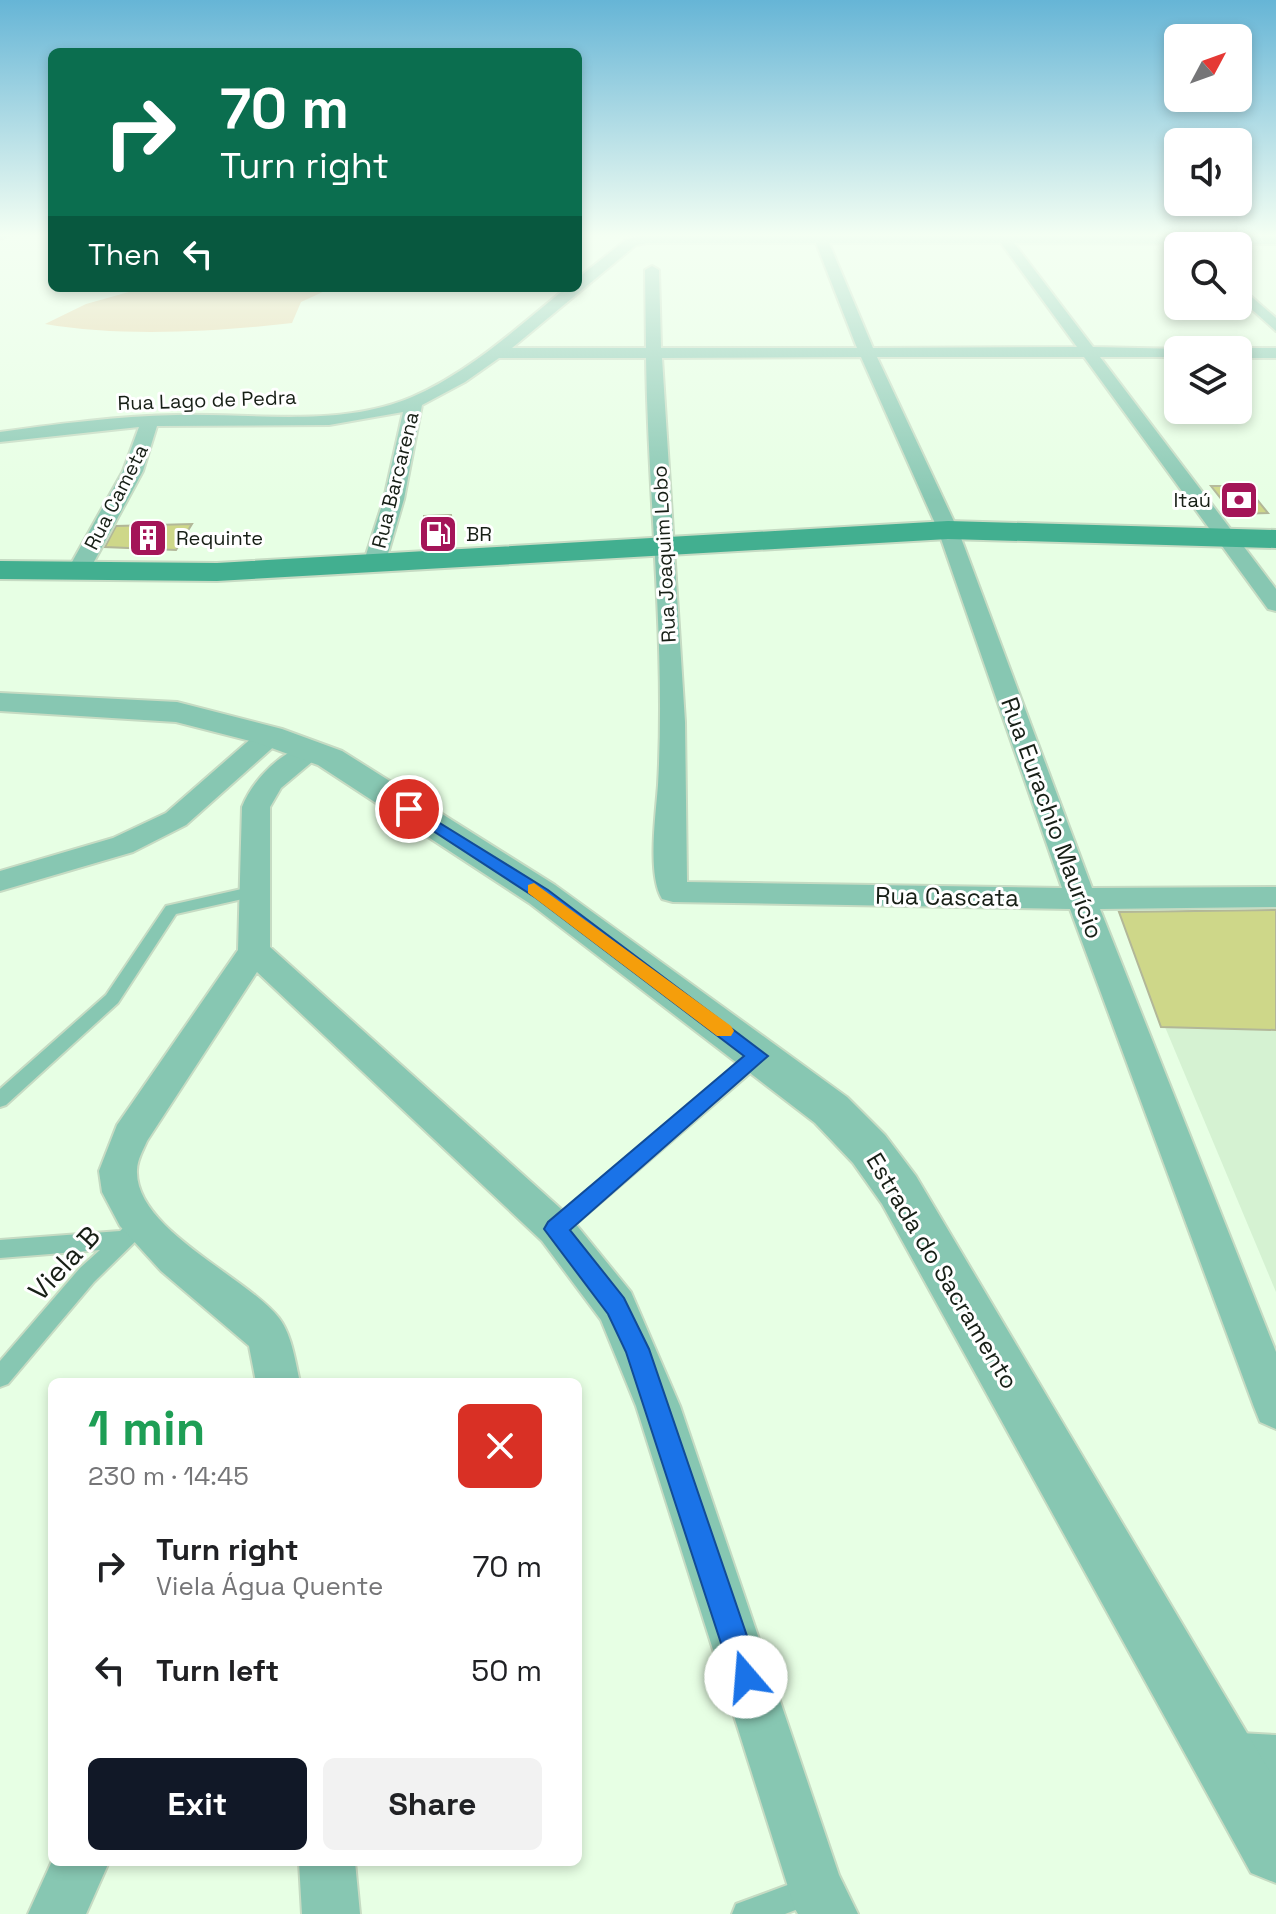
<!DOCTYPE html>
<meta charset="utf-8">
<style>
body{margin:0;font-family:"Space Grotesk",sans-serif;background:#f2f2f2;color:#202124;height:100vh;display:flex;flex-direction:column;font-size:30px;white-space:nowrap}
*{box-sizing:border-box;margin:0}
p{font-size:26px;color:#757577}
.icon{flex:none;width:44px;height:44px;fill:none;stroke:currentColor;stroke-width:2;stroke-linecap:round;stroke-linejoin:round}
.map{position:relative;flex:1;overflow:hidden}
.sheet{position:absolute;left:48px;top:1378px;width:534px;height:488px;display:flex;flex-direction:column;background:#fff;border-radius:12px;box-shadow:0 4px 12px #0003}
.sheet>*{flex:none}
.top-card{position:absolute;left:48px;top:48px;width:534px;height:244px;border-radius:12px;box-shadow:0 4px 12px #0003;background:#0b6e4f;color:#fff;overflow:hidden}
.needle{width:52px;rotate:49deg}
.fabs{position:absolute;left:1164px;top:24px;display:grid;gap:16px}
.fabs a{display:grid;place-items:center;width:88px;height:88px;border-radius:12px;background:#fff;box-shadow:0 4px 12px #0003;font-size:40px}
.pin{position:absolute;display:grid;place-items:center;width:68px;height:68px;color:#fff;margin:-34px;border:4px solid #fff;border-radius:50%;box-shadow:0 2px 8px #0007}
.me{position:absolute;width:88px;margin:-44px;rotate:342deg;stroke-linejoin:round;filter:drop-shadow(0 0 6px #0008)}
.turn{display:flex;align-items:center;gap:28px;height:168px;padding:0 40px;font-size:36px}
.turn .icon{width:104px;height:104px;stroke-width:2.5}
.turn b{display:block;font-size:56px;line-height:68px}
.then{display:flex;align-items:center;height:76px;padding:0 40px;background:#0003;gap:16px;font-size:30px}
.round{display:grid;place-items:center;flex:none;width:84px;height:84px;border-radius:12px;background:#f2f2f2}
.overview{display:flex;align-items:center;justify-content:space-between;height:136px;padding:0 40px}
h1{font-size:48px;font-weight:800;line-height:60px;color:#1e9e55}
.button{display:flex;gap:16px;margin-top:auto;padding:16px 40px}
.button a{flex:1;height:92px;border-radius:12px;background:#111827;color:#fff;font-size:32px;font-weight:800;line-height:92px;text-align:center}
.button a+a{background:#f2f2f2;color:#202124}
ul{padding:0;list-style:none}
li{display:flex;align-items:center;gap:24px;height:104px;padding:0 40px}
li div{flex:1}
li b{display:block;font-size:30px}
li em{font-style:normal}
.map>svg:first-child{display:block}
.built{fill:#d5f2d2}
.green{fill:#e6d1a4}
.building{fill:#ced789;stroke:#b2b798;stroke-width:2}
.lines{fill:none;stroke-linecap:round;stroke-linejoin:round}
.service-casing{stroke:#c6dbc3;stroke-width:4}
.minor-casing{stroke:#c6dbc3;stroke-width:4}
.tertiary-casing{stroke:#c6dbc3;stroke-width:4}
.secondary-casing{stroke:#c6dbc3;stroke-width:4}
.service{fill:#87c7b2;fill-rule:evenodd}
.minor{fill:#87c7b2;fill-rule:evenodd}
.tertiary{fill:#87c7b2;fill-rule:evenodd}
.secondary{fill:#42af90;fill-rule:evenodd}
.route{fill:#1a73e8;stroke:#114b97;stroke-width:2}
.slow{fill:#f59e0b}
.labels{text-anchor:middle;stroke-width:6;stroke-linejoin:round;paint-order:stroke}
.far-street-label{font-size:20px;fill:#171f16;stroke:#fff}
.far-poi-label{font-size:20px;fill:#171f16;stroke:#fff;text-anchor:start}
.street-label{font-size:24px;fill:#171f16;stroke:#fff}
.near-street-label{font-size:28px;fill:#171f16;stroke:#fff}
</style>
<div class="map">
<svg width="1276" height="1914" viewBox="0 0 1276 1914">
<rect width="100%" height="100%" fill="#e7ffe4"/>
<path class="built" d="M1165,1027L1276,1030V1292Z"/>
<path class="green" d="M143,288H317L327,290L301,302L292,323C217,332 119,337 45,324L86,304Z"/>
<path class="building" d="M1211,486H1246L1268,513L1233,514Z
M451,515L455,546L423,548L424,516Z
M192,524L176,550L105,547L116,526Z
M1276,910V1030L1161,1027L1119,912Z"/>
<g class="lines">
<g class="service-casing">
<path id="service" d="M255,886L260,887L263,891L260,895L176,914L118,1003L6,1105L0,1107V1089L106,995L166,906Z
M758,1049L764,1051L767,1056L764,1061L563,1235L556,1238L549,1235L546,1229L549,1223L752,1051Z
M139,1216L146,1219L149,1225L146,1231L94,1282L8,1384L0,1387V1361L80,1268L100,1250L0,1258V1240L120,1231L132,1219Z
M809,1877L819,1881L823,1891L819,1901L785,1914H732L736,1904Z"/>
</g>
<g class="minor-casing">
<path id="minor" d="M0,234H14L0,239Z
M813,234L1276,236V244L1014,243L1093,347L1184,349L1178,350V357H1100L1276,589V611L1268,609L1084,357H877L958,530L1092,888L1276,887V907L1100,909L1276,1352V1429L1260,1422L1254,1407L1070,909L673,902L662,899C647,874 656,814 658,785C666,643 648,499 646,358H499L465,382L422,405L404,499L385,564L374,570L363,564L384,499L403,412L329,425L157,426L143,471L89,571L78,578L67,571L123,471L139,427L0,442V432C58,424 117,416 176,415C254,413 339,428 412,397C470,372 518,327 566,288H578V278L627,239L647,235ZM647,243H816L857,348H661L659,270L652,266L645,270L646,348H512L636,245ZM829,243H1001L1077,347L873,348ZM861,357L938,530L1062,888L687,882L685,722L662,358Z
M1238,285L1276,318V331L1238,297Z
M1238,348H1276V358H1238V350H1232Z
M270,728L283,736L279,742L186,825L133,852L0,891V871L113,838L166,813L261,730Z
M312,743L321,745L325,751L281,788L270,807V947L570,1217L631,1292L680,1406L839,1875L858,1914H798L795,1909L636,1406L601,1320L542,1241L257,972L147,1141C143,1150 137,1160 137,1170C134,1229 247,1277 279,1318C292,1335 295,1361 300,1382H256L249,1346L161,1271L120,1226L102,1192L99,1171L117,1125L238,950L242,807C253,779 282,750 312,743Z
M1222,1732L1276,1735V1789L1222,1786L1203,1778L1195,1759L1203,1740Z
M52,1861L109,1862L86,1914H28Z
M299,1862H355L360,1914H302Z"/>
</g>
<g class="tertiary-casing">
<path id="tertiary" d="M0,693L177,702L282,729L342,751L555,885L847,1097L885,1135L916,1176L1276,1782V1883L1251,1873L882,1204L853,1163L815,1123L529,903L318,765L258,743L176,722L0,711Z"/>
</g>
<g class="secondary-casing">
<path id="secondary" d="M948,521L1276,530V548L948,539L217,581L0,579V561L217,563Z"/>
</g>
<use href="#service" class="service"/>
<use href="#minor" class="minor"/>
<use href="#tertiary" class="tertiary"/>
<use href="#secondary" class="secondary"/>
</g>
<linearGradient id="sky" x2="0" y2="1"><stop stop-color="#66b5d6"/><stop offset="0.47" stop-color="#f4fff3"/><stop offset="1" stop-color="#f4fff3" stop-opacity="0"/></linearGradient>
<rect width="1276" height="501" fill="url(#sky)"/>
<path class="route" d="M409,804L548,890L768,1056L570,1230L624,1298L649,1349L761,1677L757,1688L746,1692L736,1688L732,1677L626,1352L608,1314L544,1229L548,1222L744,1056L536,898L404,812V805Z"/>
<path class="slow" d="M534,883L731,1026L734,1031L731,1036H717L528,893V885Z"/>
<defs>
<g id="bank-square" transform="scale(2)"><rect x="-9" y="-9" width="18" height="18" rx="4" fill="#a41558" stroke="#fff"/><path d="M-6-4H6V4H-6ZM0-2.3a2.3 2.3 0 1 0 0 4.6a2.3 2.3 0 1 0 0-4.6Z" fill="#fff"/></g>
<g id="fuel-square" transform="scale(2)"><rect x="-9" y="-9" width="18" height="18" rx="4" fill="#a41558" stroke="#fff"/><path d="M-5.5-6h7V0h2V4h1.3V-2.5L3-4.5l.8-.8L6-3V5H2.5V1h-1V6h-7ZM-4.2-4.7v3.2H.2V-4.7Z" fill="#fff"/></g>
<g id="building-square" transform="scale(2)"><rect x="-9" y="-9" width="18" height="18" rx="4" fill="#a41558" stroke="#fff"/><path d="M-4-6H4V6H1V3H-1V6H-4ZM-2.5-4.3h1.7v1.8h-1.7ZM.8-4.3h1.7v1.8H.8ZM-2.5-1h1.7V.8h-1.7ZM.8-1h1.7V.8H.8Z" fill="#fff"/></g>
</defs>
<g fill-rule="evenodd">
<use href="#bank-square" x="1239" y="500"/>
<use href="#fuel-square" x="438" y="534"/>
<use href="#building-square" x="148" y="538"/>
</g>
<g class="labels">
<g class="far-street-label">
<text transform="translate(207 400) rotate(-2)" y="7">Rua Lago de Pedra</text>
<text transform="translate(395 480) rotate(-76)" y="7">Rua Barcarena</text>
<text transform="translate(116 497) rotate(-63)" y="7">Rua Cameta</text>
<text transform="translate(664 554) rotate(-93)" y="7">Rua Joaquim Lobo</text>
</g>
<g class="far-poi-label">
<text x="1211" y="507" text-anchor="end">Itaú</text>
<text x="466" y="541">BR</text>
<text x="176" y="545">Requinte</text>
</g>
<g class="street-label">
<text transform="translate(1052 818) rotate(70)" y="8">Rua Eurachio Maurício</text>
<text transform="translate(947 897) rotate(1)" y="8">Rua Cascata</text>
<text transform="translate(942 1271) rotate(59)" y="8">Estrada do Sacramento</text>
</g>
<g class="near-street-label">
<text transform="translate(64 1263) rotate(-47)" y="10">Viela B</text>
</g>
</g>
</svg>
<div class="fabs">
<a><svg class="needle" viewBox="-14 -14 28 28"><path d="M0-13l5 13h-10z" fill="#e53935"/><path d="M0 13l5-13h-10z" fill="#757577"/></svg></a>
<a><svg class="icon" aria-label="sound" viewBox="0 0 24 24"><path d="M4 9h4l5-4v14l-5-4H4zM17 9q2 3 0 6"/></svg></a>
<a><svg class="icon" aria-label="search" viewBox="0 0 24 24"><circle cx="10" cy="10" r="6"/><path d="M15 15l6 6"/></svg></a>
<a><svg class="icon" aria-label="layers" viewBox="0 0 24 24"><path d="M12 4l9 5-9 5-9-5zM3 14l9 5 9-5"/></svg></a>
</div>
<div class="pin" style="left:409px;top:809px;background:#d93025"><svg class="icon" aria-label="arrive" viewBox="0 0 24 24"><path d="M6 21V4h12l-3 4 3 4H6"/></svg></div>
<svg class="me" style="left:746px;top:1677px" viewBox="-20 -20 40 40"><circle r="19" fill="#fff"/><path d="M0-13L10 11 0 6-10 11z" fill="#1a73e8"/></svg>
<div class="top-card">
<div class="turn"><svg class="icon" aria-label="right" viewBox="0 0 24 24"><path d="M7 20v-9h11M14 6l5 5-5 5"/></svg><div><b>70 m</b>Turn right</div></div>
<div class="then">Then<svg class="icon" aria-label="left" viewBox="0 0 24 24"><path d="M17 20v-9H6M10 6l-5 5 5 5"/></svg></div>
</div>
<section class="sheet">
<div class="overview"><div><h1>1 min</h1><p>230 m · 14:45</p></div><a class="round" style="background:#d93025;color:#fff"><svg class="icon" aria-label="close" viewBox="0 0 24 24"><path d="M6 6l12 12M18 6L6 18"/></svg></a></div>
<ul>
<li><svg class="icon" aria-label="right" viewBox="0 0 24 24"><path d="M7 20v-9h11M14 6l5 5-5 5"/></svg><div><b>Turn right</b><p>Viela Água Quente</p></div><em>70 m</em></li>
<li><svg class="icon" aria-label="left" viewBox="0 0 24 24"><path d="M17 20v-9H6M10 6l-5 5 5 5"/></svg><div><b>Turn left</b></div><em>50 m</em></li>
</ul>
<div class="button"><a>Exit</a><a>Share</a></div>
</section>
</div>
